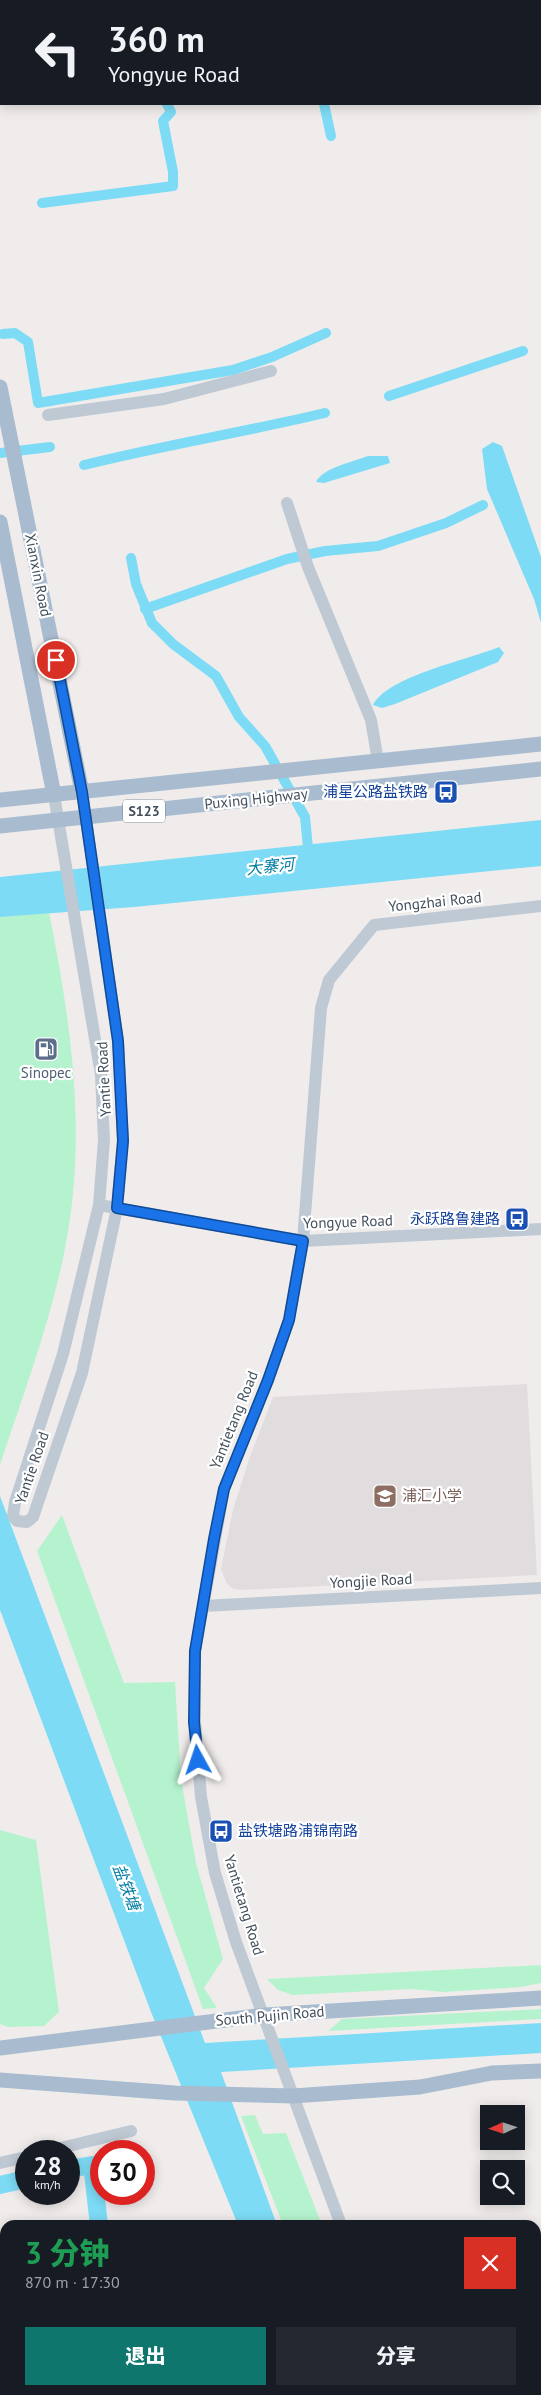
<!DOCTYPE html>
<html lang="zh">
<meta charset="utf-8">
<style>
body{margin:0;font-family:"PT Sans","Noto Sans SC",sans-serif;background:#242831;color:#f1f3f6;height:100vh;display:flex;flex-direction:column;font-size:19px;white-space:nowrap}
*{box-sizing:border-box;margin:0}
p{font-size:16px;color:#9ea1a6}
.icon{flex:none;width:28px;height:28px;fill:none;stroke:currentColor;stroke-width:2;stroke-linecap:round;stroke-linejoin:round}
.map{position:relative;flex:1;overflow:hidden}
.panel{position:absolute;left:0px;top:2220px;width:541px;height:175px;display:flex;flex-direction:column;background:#171b24;border-radius:15px 15px 0 0;box-shadow:0 2px 12px #0003}
.panel>*{flex:none}
.hud{position:absolute;left:0px;top:0px;width:541px;height:105px;box-shadow:0 2px 12px #0003;background:#171b24;color:#f1f3f6;overflow:hidden}
.needle{width:32px;rotate:267deg}
.fabs{position:absolute;left:480px;top:2105px;display:grid;gap:10px}
.fabs a{display:grid;place-items:center;width:45px;height:45px;border-radius:0px;background:#171b24;box-shadow:0 2px 12px #0003;font-size:25px}
.speed{position:absolute;left:15px;top:2140px;display:flex;gap:10px;font-size:25px;font-weight:700;text-align:center}
.speed>*{display:grid;place-content:center;width:65px;height:65px;border-radius:50%;background:#171b24;box-shadow:0 2px 12px #0003;line-height:1}
.speed small{font-size:12px;font-weight:400}
.speed .limit{border:8px solid #d22;background:#fff;color:#111}
.pin{position:absolute;display:grid;place-items:center;width:42px;height:42px;color:#fff;margin:-21px;border:2px solid #fff;border-radius:50%;box-shadow:0 1px 5px #0007}
.me{position:absolute;width:55px;margin:-28px;rotate:355deg;stroke-linejoin:round;filter:drop-shadow(0 0 4px #0008)}
.turn{display:flex;align-items:center;gap:18px;height:105px;padding:0 25px;font-size:22px}
.turn .icon{width:65px;height:65px;stroke-width:2.5}
.turn b{display:block;font-size:35px;line-height:42px}
.round{display:grid;place-items:center;flex:none;width:52px;height:52px;border-radius:0px;background:#242831}
.summary{display:flex;align-items:center;justify-content:space-between;height:85px;padding:0 25px}
h1{font-size:30px;font-weight:800;line-height:38px;color:#1e9e55}
.action{display:flex;gap:10px;margin-top:auto;padding:10px 25px}
.action a{flex:1;height:58px;border-radius:0px;background:#0f766e;color:#fff;font-size:20px;font-weight:800;line-height:58px;text-align:center}
.action a+a{background:#242831;color:#f1f3f6}
.map>svg:first-child{display:block}
.education{fill:#e1ddde}
.green{fill:#b5f3ce}
.water{fill:#7ddbf5}
.lines{fill:none;stroke-linecap:round;stroke-linejoin:round}
.canal{stroke:#7ddbf5;stroke-width:10}
.river{stroke:#7ddbf5;stroke-width:18}
.minor{stroke:#bec9d4;stroke-width:12}
.major{stroke:#a9bccf;stroke-width:15}
.route-casing{stroke:#114b97;stroke-width:12}
.route{stroke:#1a73e8;stroke-width:9}
.labels{text-anchor:middle;stroke-width:4.5;stroke-linejoin:round;paint-order:stroke}
.shield{fill:#fff;stroke:#7b848d;stroke-width:1}
.shield-label{font-size:14px;font-weight:bold;fill:#43505c}
.street-label{font-size:15px;fill:#43505c;stroke:#fff}
.transit-label{font-size:15px;fill:#164399;stroke:#fff;text-anchor:end}
.service-label{font-size:15px;fill:#4e5e75;stroke:#fff}
.education-label{font-size:15px;fill:#785e54;stroke:#fff;text-anchor:start}
.water-label{font-size:16px;font-style:italic;fill:#027ea2;stroke:#fff}
</style>
<div class="map">
<svg width="541" height="2395" viewBox="0 0 541 2395">
<rect width="100%" height="100%" fill="#f0ecec"/>
<path class="education" d="M527,1384L537,1575L243,1590L234,1589L227,1584L221,1569L233,1510L249,1459L273,1397Z"/>
<path class="green" d="M49,912C70,1017 86,1124 68,1232C55,1310 25,1389 0,1465V917Z
M62,1515L124,1683L175,1682L181,1779L196,1863L223,1959L204,1988L217,2008L203,2009L37,1551Z
M0,1830L36,1840L59,2012L44,2026L8,2027L0,2024Z
M541,1965V1983L521,1987L443,1992L412,1989L293,1995L278,1990L267,1979Z
M541,2009V2019L328,2031L342,2019Z
M255,2115L263,2134L286,2133L322,2225H283L241,2116Z"/>
<path class="water" d="M493,442L502,446L541,557V623L534,599L487,489L482,449Z
M368,456H388L390,463L324,483L316,482C324,467 353,462 368,456Z
M499,647L504,653L498,662L395,704L382,708L373,705C388,676 468,660 499,647Z
M541,820V866L134,907L0,917V877Z
M0,1496L205,2043L541,2023V2053L221,2072L277,2225H238L151,2012L0,1610Z"/>
<g class="lines">
<path class="canal" d="M303,0V1
M324,104L331,136
M42,203L173,186V172L163,121L171,112L167,104
M3,334L15,333L28,342L38,403L233,370L272,357L326,333
M389,396L523,351
M0,453L50,447
M84,465C164,445 245,432 325,413
M131,558L136,584L152,623L173,644L216,676L239,717L265,746L305,817L309,858
M145,609L287,559L325,551L378,546L446,523L483,505"/>
<path class="river" d="M69,2169L92,2165L99,2225
M0,2185L26,2179
M132,2390L133,2395"/>
<path class="minor" d="M48,415L164,399L271,371
M287,503L308,567L371,720L378,761
M54,795L101,1075L104,1140L99,1205L63,1354L15,1502L13,1516L17,1521L27,1522L33,1517L82,1373L117,1208L123,1141L118,1041L82,792
M99,1205L303,1241L541,1229
M203,1606L541,1588
M48,2151L131,2131
M0,2163L26,2157
M341,2225L236,1942L215,1873L201,1797L195,1722V1651L224,1489L268,1380L289,1320L303,1241L321,1008L329,980L374,925L541,906
M404,2390L406,2395"/>
<path class="major" d="M0,387L82,792
M0,522L54,795
M0,800L541,744
M0,826L541,769
M0,2048L265,2015L541,1998
M0,2080L175,2093L293,2096L420,2087L492,2073L541,2071"/>
</g>
<g class="lines">
<g class="route-casing">
<path id="route" d="M56,660L82,792L118,1041L123,1141L117,1208L303,1241L289,1320L268,1380L224,1489L214,1539L195,1651L194,1722L198,1760"/>
</g>
<use href="#route" class="route"/>
</g>
<defs>
<g id="bus-square" transform="scale(1.25)"><rect x="-9" y="-9" width="18" height="18" rx="4" fill="#1a4fb4" stroke="#fff"/><path d="M-5-6H5V4H4V6H2V4H-2V6H-4V4H-5ZM-3.5-4V0h7V-4ZM-3.5 1.2v1.5H-2V1.2ZM2 1.2v1.5H3.5V1.2Z" fill="#fff"/></g>
<g id="fuel-square" transform="scale(1.25)"><rect x="-9" y="-9" width="18" height="18" rx="4" fill="#5c6f8a" stroke="#fff"/><path d="M-5.5-6h7V0h2V4h1.3V-2.5L3-4.5l.8-.8L6-3V5H2.5V1h-1V6h-7ZM-4.2-4.7v3.2H.2V-4.7Z" fill="#fff"/></g>
<g id="school-square" transform="scale(1.25)"><rect x="-9" y="-9" width="18" height="18" rx="4" fill="#8d6e63" stroke="#fff"/><path d="M0-5L7-2L0 1L-7-2ZM-4 1L0 2.5L4 1V4Q0 6-4 4Z" fill="#fff"/></g>
</defs>
<g fill-rule="evenodd">
<use href="#bus-square" x="446" y="792"/>
<use href="#fuel-square" x="46" y="1049"/>
<use href="#bus-square" x="517" y="1219"/>
<use href="#school-square" x="385" y="1496"/>
<use href="#bus-square" x="221" y="1831"/>
</g>
<g class="labels">
<rect class="shield" x="123" y="799.5" width="42" height="23" rx="4"/>
<g class="shield-label">
<text x="144" y="816">S123</text>
</g>
<g class="street-label">
<text transform="translate(38 575) rotate(79)" y="5">Xianxin Road</text>
<text transform="translate(256 799) rotate(-6)" y="5">Puxing Highway</text>
<text transform="translate(435 902) rotate(-6)" y="5">Yongzhai Road</text>
<text transform="translate(104 1079) rotate(-93)" y="5">Yantie Road</text>
<text transform="translate(348 1222) rotate(-2)" y="5">Yongyue Road</text>
<text transform="translate(234 1420) rotate(-68)" y="5">Yantietang Road</text>
<text transform="translate(32 1468) rotate(-71)" y="5">Yantie Road</text>
<text transform="translate(371 1581) rotate(-3)" y="5">Yongjie Road</text>
<text transform="translate(244 1905) rotate(73)" y="5">Yantietang Road</text>
<text transform="translate(270 2016) rotate(-5)" y="5">South Pujin Road</text>
</g>
<g class="transit-label">
<text x="428" y="797">浦星公路盐铁路</text>
<text x="500" y="1224">永跃路鲁建路</text>
<text x="238" y="1836" text-anchor="start">盐铁塘路浦锦南路</text>
</g>
<g class="service-label">
<text x="46" y="1078">Sinopec</text>
</g>
<g class="education-label">
<text x="402" y="1501">浦汇小学</text>
</g>
<g class="water-label">
<text transform="translate(270 866) rotate(-6)" y="6">大寨河</text>
<text transform="translate(127 1887) rotate(69)" y="6">盐铁塘</text>
</g>
</g>
</svg>
<div class="fabs">
<a><svg class="needle" viewBox="-14 -14 28 28"><path d="M0-13l5 13h-10z" fill="#e53935"/><path d="M0 13l5-13h-10z" fill="#9ea1a6"/></svg></a>
<a><svg class="icon" aria-label="search" viewBox="0 0 24 24"><circle cx="10" cy="10" r="6"/><path d="M15 15l6 6"/></svg></a>
</div>
<div class="speed"><div>28<small>km/h</small></div><div class="limit">30</div></div>
<div class="pin" style="left:56px;top:660px;background:#d93025"><svg class="icon" aria-label="arrive" viewBox="0 0 24 24"><path d="M6 21V4h12l-3 4 3 4H6"/></svg></div>
<svg class="me" style="left:198px;top:1760px" viewBox="-20 -20 40 40"><path d="M0-17L14 15 0 8-14 15z" fill="#1a73e8" stroke="#fff" stroke-width="4"/></svg>
<div class="hud">
<div class="turn"><svg class="icon" aria-label="left" viewBox="0 0 24 24"><path d="M17 20v-9H6M10 6l-5 5 5 5"/></svg><div><b>360 m</b>Yongyue Road</div></div>
</div>
<section class="panel">
<div class="summary"><div><h1>3 分钟</h1><p>870 m · 17:30</p></div><a class="round" style="background:#d93025;color:#fff"><svg class="icon" aria-label="close" viewBox="0 0 24 24"><path d="M6 6l12 12M18 6L6 18"/></svg></a></div>
<div class="action"><a>退出</a><a>分享</a></div>
</section>
</div>
